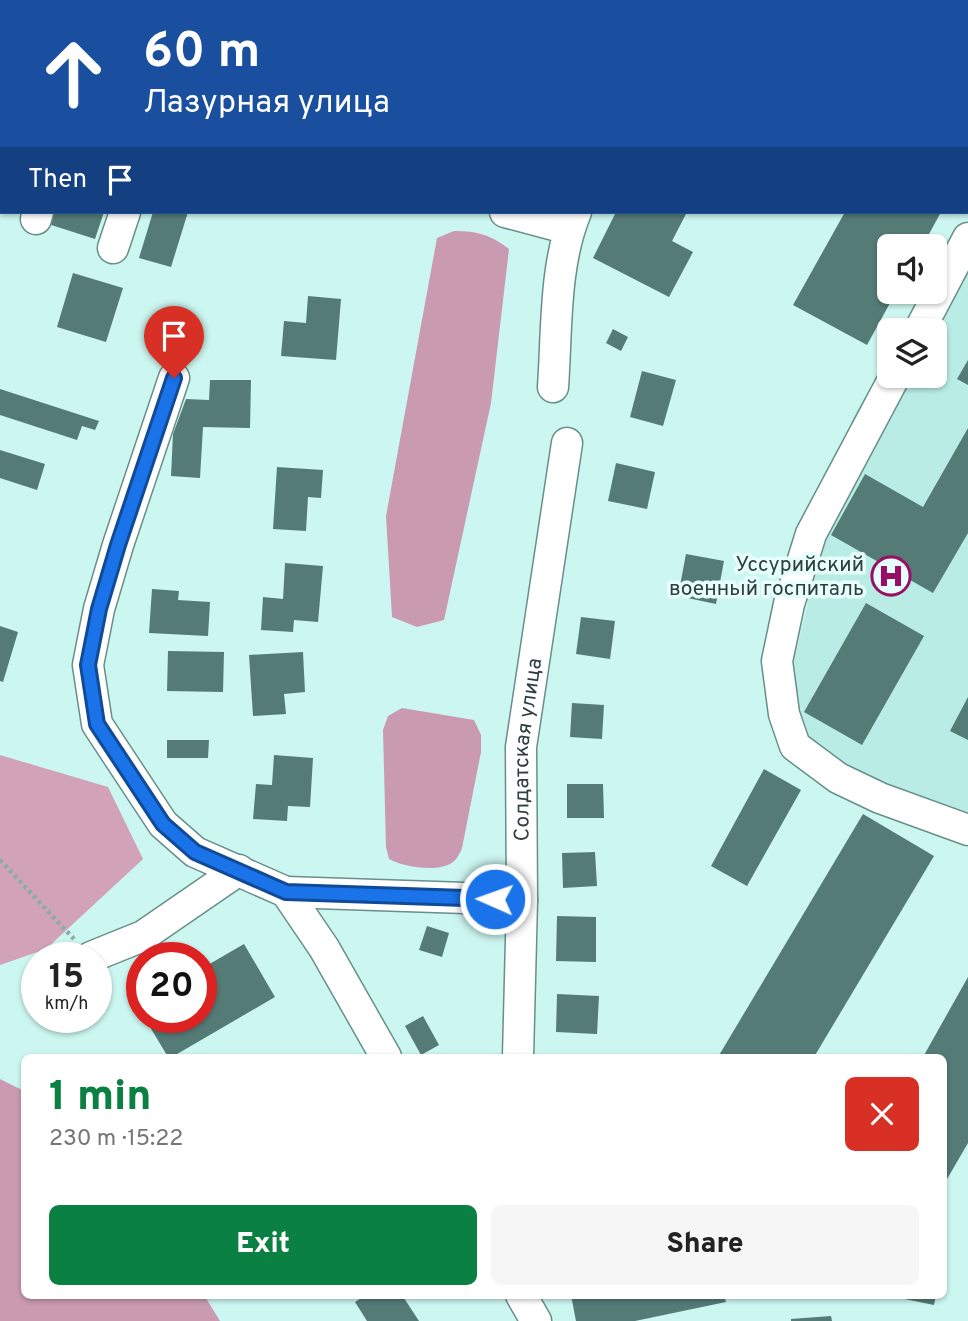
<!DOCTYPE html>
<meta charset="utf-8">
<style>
body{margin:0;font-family:Overpass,sans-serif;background:#f6f6f6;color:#222;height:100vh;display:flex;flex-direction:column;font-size:26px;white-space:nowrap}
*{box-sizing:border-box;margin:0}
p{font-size:23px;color:#767676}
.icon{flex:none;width:38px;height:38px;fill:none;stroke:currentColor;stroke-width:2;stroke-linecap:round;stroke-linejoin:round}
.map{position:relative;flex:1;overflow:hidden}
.details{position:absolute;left:21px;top:1054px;width:926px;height:245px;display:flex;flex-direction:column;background:#fff;border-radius:10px;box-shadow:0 2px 5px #0004}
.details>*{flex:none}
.guide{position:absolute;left:0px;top:0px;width:970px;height:214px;box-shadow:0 2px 5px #0004;background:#1a4fa0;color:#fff;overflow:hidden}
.fabs{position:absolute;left:877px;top:234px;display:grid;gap:14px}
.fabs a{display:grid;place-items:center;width:70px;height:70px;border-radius:10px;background:#fff;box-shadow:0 2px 5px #0004;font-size:35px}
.speed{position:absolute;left:21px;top:942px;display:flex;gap:14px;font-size:35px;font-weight:700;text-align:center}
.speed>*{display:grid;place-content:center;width:91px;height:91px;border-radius:50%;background:#fff;box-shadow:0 2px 5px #0004;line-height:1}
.speed small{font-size:18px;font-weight:400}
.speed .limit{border:10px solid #d22;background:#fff;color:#111}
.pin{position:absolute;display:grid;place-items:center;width:60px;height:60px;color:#fff;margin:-72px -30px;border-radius:50% 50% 50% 0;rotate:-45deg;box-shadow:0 0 7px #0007}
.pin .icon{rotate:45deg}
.me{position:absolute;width:77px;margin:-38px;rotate:272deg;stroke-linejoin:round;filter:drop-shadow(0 0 5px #0008)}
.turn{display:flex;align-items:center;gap:24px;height:147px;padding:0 28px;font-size:32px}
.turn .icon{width:91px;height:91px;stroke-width:2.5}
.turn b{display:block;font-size:49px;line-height:60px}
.then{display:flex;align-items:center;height:66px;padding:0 28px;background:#0003;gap:14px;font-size:26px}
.round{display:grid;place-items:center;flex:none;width:74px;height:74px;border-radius:10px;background:#f6f6f6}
.head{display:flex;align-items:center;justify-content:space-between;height:119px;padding:0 28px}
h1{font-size:42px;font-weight:800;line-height:52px;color:#0b8043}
.cta{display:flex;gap:14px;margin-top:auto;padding:14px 28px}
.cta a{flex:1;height:80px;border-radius:10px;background:#0b8043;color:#fff;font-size:28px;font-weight:800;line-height:80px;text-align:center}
.cta a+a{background:#f6f6f6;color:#222}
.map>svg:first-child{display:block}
.built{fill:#b9ece5}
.forest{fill:#d2a2b8}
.water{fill:#ca9ab1}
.building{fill:#557b76}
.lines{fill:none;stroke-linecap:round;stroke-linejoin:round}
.minor-casing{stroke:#688f8a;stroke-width:33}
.path{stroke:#8baba6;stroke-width:4.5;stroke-dasharray:3.5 3.5;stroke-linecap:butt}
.minor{stroke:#fff;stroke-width:30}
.route-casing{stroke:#114b97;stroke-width:18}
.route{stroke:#1a73e8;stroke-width:12}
.labels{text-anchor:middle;stroke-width:7;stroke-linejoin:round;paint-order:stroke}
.poi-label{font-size:21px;fill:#2f3f3d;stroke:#e7fffc;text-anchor:end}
.street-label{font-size:21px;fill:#2f3f3d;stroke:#e7fffc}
</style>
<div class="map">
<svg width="968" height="1321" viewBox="0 0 968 1321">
<rect width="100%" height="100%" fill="#ccf6f0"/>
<path class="built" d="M968,225V846L776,735L853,417L889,357V376H934V331Z"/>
<path class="forest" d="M0,755L108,787L143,859L46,949L0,965Z"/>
<path class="water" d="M454,231C477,231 491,235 509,249L491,403L444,620L417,627L392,617L386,516L437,238Z
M402,708L474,720L481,735V752L462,848C460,853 457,859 453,862C439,873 403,867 389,859L386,847L383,730L388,716Z
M0,1079L24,1091V1295H204L220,1321H0Z"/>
<path class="building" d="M49,212H104L95,239L45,223Z
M153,212H188L171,267L139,258Z
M616,212H687L672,241L693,252L669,297L593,258Z
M845,212H941L922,247H889V292H896L867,345L793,305Z
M73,273L123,288L106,342L57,327Z
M308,296L341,299L336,360L281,356L284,321L306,323Z
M613,329L628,337L621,351L606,343Z
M968,360V385L957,379Z
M642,371L676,380L663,426L630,417Z
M210,380H251L250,428L203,427L200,478L171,476L173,434L186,399L209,400Z
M0,389L99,421L95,430L82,426L77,440L0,415Z
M968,428V533L933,593L831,535L865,474L923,507Z
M0,450L45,464L37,490L0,478Z
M616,463L655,472L647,509L608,501Z
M277,467L323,470L321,498L308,497L306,531L273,529Z
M686,554L724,561L716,604L678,596Z
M285,563L323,566L318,622L294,620L293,632L261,630L263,597L283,599Z
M152,589L179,591L178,600L210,602L208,636L149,633Z
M866,603L924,636L862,745L804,712Z
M581,617L615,621L610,659L576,654Z
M0,626L18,632L3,682L0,681Z
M168,651L224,652L223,692L167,691Z
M303,652L305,692L284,694L286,714L253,716L249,655Z
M968,697V740L950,731Z
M572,703L604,705L602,739L570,737Z
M167,740H209L208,758H167Z
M274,755L313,758L310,807L288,806L287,821L253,819L256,784L272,785Z
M764,769L801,790L747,886L711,866Z
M567,784H603L604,818H567Z
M863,814L934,856L814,1057H718Z
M595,852L597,886L563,888L562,853Z
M557,916L596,917V962L556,961Z
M427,926L449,933L442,957L419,950Z
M244,944L275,997L172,1057H168L144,1017H201V969Z
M968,977V1143L943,1186V1057H923Z
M557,994L599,996L597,1034L556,1032Z
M423,1016L439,1045L421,1055L405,1026Z
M366,1295H402L419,1321H367L355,1302Z
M571,1295H724L726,1302L635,1321H576Z
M885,1295H936L934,1305Z
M831,1316L832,1321H791V1319Z"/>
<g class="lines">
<g class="minor-casing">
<g id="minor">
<path d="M45,2V0"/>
<path d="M102,2L103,0"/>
<path d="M195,2V0"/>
<path d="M676,2L677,0"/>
<path d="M0,145L2,140"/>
<path d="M505,212L569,229"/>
<path d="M36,219L38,212"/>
<path d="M113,248L125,212"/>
<path d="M919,331L968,238"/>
<path d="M895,376L811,534L789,604L777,661L784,714L795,746L838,778L880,798L968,830"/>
<path d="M174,378L118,545L99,609L88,665L97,724L163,824L195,852L286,892L324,948L386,1057"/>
<path d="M553,387C557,330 554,265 576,212"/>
<path d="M286,892L522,900"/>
<path d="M91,957L143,936L239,870"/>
<path id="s1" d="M518,1057L522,900L521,747L567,443"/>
<path d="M521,1295L536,1321"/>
</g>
</g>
<path class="path" d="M0,860L74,939"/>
<use href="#minor" class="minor"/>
</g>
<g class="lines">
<g class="route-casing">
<path id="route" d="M174,378L118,545L99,609L88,665L97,724L163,824L195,852L286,892L495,899"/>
</g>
<use href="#route" class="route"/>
</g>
<defs>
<g id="hospital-ring" transform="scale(2.0125)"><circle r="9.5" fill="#e7fffc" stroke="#971066" stroke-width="1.5"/><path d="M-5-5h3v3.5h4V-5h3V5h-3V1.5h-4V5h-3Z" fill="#971066"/></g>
</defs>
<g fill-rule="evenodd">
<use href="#hospital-ring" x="891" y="576"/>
</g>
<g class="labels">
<g class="poi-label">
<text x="864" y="571">Уссурийский<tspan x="864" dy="24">военный госпиталь</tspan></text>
</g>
<g class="street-label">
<text dy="7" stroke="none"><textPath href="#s1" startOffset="308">Солдатская улица</textPath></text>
</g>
</g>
</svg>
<div class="fabs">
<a><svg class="icon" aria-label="sound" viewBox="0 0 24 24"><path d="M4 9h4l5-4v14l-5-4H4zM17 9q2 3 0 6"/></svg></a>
<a><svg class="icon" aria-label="layers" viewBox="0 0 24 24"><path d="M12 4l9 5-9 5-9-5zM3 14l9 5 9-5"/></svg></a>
</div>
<div class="speed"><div>15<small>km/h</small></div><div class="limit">20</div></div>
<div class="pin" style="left:174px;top:378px;background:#d93025"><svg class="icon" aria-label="arrive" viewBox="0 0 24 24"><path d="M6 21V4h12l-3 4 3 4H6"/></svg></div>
<svg class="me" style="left:495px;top:899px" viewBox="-20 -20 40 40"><circle r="17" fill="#1a73e8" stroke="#fff" stroke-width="3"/><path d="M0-11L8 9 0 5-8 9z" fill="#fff"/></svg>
<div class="guide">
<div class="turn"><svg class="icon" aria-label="ahead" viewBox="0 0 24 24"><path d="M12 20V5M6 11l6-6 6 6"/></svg><div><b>60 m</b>Лазурная улица</div></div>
<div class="then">Then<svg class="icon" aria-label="arrive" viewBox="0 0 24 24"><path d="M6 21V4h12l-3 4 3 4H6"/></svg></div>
</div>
<section class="details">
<div class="head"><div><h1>1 min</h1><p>230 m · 15:22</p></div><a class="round" style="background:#d93025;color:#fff"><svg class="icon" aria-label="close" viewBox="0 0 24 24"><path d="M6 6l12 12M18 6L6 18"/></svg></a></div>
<div class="cta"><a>Exit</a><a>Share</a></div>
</section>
</div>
